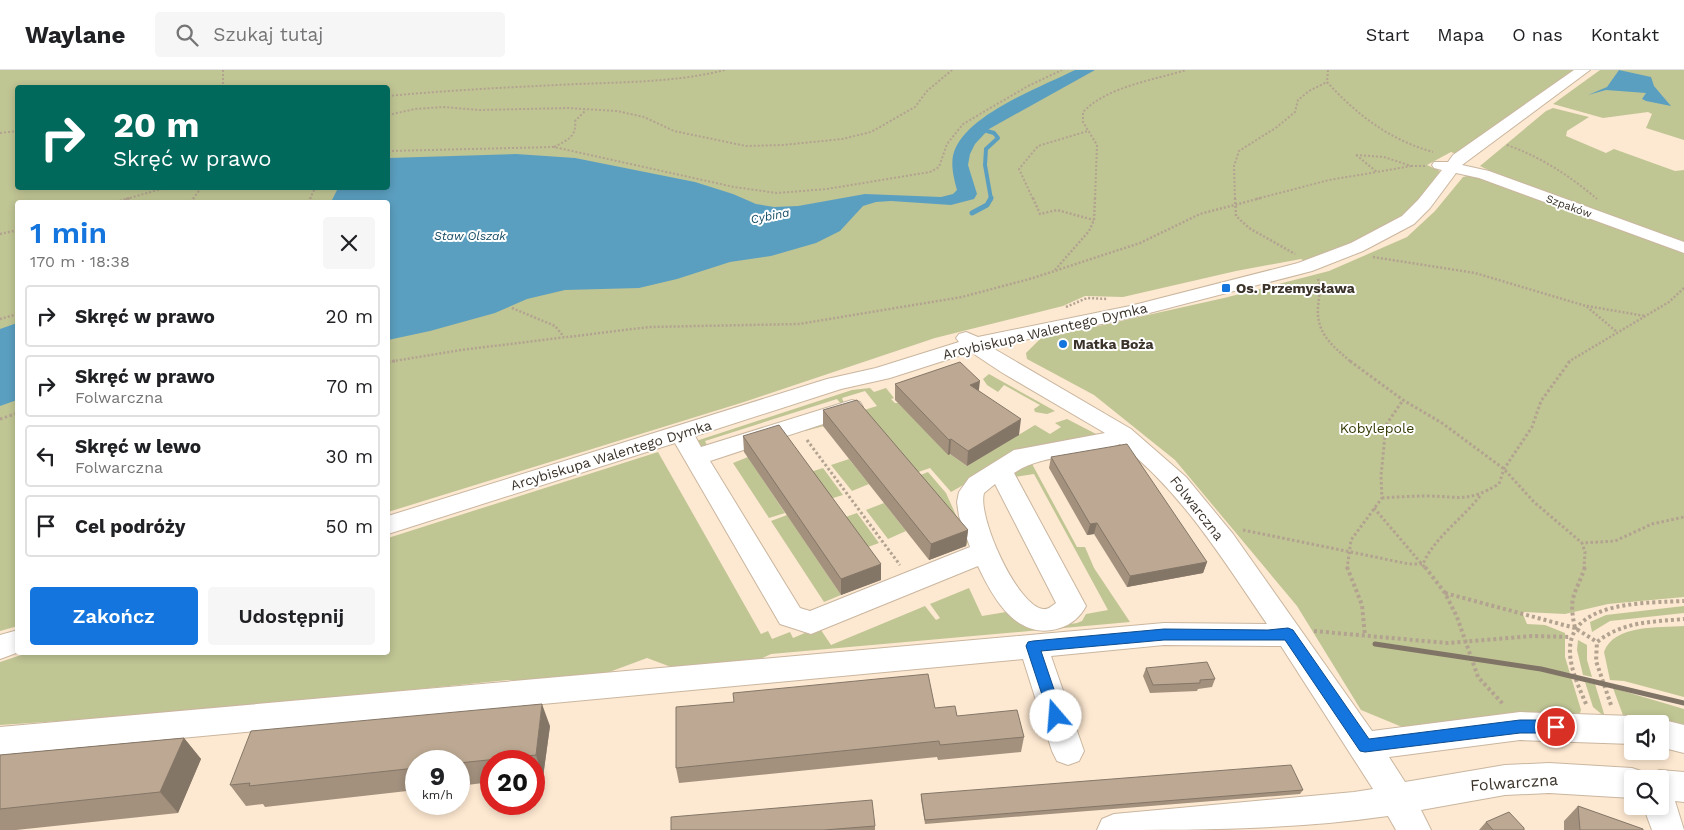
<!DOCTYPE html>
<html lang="pl">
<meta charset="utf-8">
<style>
body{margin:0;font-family:"Work Sans",sans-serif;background:#f6f6f6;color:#202124;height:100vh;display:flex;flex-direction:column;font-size:19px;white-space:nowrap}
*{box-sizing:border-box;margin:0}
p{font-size:16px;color:#757577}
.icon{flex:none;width:28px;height:28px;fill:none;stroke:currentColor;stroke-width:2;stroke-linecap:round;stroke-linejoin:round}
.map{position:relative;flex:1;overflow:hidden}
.sheet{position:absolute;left:15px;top:130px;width:375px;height:455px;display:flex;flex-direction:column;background:#fff;border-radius:5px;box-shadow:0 2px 8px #0003}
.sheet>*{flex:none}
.top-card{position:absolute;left:15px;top:15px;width:375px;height:105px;border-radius:5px;box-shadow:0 2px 8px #0003;background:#00695c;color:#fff;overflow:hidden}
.fabs{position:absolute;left:1624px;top:645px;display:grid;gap:10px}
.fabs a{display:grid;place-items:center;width:45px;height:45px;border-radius:5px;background:#fff;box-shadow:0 2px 8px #0003;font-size:25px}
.speed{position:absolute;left:405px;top:680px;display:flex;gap:10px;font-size:25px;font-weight:700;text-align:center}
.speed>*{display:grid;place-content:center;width:65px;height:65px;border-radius:50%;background:#fff;box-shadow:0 2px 8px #0003;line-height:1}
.speed small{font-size:12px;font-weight:400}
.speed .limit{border:8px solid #d22;background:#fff;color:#111}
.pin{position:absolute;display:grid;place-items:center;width:42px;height:42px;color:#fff;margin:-21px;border:2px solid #fff;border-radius:50%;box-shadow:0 1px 5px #0007}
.me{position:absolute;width:55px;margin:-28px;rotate:342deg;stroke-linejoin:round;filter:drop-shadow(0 0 4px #0008)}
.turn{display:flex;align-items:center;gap:18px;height:105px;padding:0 15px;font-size:22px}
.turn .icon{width:65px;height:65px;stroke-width:2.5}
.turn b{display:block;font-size:35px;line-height:42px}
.round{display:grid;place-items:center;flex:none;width:52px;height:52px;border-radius:5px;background:#f6f6f6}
.head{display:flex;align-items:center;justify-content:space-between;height:85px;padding:0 15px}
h1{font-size:30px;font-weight:600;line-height:38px;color:#1375dd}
.cta{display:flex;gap:10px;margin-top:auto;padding:10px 15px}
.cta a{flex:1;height:58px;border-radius:5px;background:#1375dd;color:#fff;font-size:20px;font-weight:600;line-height:58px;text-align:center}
.cta a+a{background:#f6f6f6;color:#202124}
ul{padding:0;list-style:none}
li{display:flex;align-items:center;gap:15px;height:62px;margin:0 10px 8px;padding:0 5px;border:2px solid #e0e0e0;border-radius:5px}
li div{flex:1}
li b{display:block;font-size:19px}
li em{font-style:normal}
header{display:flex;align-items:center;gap:30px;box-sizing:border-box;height:70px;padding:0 25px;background:#fff;border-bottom:1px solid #e0e0e0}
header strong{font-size:24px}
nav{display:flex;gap:28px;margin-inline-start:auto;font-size:18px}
.search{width:350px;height:45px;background:#f6f6f6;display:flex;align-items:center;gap:12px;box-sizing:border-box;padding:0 18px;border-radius:5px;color:#757577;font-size:19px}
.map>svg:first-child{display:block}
.green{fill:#c0c594;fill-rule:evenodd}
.water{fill:#5b9fc0}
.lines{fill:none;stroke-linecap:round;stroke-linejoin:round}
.stream-far1{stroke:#5b9fc0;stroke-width:4}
.stream{stroke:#5b9fc0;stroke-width:5}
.minor-casing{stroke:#cab69f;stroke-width:2}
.path-far3{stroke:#b2a290;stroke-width:2;stroke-dasharray:2 2;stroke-linecap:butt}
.path-far2{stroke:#b2a290;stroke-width:2.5;stroke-dasharray:2 2;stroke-linecap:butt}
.path-far1{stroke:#b2a290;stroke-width:3;stroke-dasharray:2.5 2.5;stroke-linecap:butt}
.path{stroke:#b2a290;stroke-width:4;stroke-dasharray:3 3;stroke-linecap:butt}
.minor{fill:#fff;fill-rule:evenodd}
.rail{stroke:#807466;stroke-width:5}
.wall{fill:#a3917e}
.shaded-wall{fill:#847667}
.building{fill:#bda993;stroke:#847667}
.route{fill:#1375dd;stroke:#0c4c90}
.poi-dot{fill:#1375dd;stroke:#fff;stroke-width:2}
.labels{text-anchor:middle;stroke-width:4;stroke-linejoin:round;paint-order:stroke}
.far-street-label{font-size:11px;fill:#3b332a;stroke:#fff}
.far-water-label{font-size:12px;font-style:italic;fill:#124a62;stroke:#fff}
.poi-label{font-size:14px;font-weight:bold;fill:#3b332a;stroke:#fff;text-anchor:start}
.street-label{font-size:14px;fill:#3b332a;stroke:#fff}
.park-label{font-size:14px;fill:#363905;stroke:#fff}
.near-street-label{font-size:16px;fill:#3b332a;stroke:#fff}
</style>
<header>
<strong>Waylane</strong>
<div class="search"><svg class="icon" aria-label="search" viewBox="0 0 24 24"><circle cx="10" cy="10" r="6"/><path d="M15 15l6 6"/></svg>Szukaj tutaj</div>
<nav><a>Start</a><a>Mapa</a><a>O nas</a><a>Kontakt</a></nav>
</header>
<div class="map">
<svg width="1684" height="760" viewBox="0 0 1684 760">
<rect width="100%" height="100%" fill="#fde8d1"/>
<path class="green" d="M0,0H1574L1456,84L1451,82L1427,95L1440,101C1431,114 1422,127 1411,138C1384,165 1340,178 1305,191L1301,189L1236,201L1123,227L1085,226L1063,236L935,268L744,332L388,442V132H18V556L0,561ZM18,18H388V118H18Z
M1600,0H1684V70L1646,58L1652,44L1648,42L1603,48L1553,34Z
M1553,38L1589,47L1567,61L1566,66L1606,83L1614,79L1675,101L1684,100V172L1509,110L1480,96L1546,41Z
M1476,104L1684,181V527L1608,534L1565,544L1522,542L1527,554L1545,555L1565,563V587L1581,640L1580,643L1407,659L1361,640L1297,536L1175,390L1094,325L1027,289L1026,283L1040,269L1224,228L1329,201L1407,167L1435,141L1463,107Z
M989,304L1055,341L1047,344L1035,342L1034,339L1040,335L1004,315L998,322L987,315L983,309Z
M870,318L874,322L886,318L894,328L891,329L895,333H898L950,384L967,396L1035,355L1050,364L1061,357L1055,353L1067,349L1100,366L1021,382L951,422L930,398L907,406L855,343L822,354L824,356L805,361L804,359L877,336L865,321L842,328L844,333L841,334L837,329L705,371L708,377L702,378L696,371L852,320Z
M658,382L761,564L768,561L772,569L790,562L793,568L819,557L831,575L925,536L936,550L940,548L930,534L969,518L982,546L1006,542C1024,563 1052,557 1077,553L1082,551L1086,544L1108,540L1034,404L1014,407L1013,403L1031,392L1077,477H1085L1094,498L1130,552L771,584L750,594L682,601L647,588L604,604L549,612L508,610L184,643L0,655V592L30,582H388V468Z
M748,387L785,443L769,448L733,393Z
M849,389L869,414L852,421L831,395Z
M823,398L843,425L833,428L804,404Z
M928,402L946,423L968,472L966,476L910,409Z
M884,433L906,461L888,469L866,440Z
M857,443L879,473L868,477L837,450Z
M787,445L841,525L824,532L771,451Z
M1684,536V543L1610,551L1592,562L1590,552L1606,545Z
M1684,556V627L1624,611L1610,610L1604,582C1614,554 1659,558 1684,556Z
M1578,570L1587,575V590L1592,607L1583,605L1577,580Z
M1585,612L1595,614L1605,647L1593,637Z
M1613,618L1684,639V662L1660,654H1644L1624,648Z"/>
<path class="water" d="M1075,0H1095L989,59L975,74L970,84L968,95L977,124L974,129L951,135L891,131L876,132L863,136L840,161L816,173L771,186L730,192L677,209L639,218L565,220L527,229L495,243L430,261L388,270V132H331L338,118H388V88L516,84L575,88L695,112L733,124L756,134L774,137L798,136L865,124L941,127L953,124L957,120C954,109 950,94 954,82C967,44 1041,17 1075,0Z
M1619,0L1651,7L1654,16L1671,36L1646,31L1642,29L1646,23L1606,20L1588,25L1607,17Z
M17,253V330L0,336V259Z"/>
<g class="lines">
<path class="stream-far1" d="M980,59L994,63L998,68L986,79L985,95L991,129"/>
<path class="stream" d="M972,143L987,135L991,128"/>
<g class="minor-casing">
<path id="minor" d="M1574,0H1590L1462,95L1489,101L1684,172V183L1479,108L1456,103L1430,138L1414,154L1363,181L1312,201L1130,248L991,277L1131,359L1186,407L1233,464L1372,661L1520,642L1632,646L1643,650L1645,654H1632V674L1520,670L1389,687L1405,712L1505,695L1549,693L1632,698L1644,702L1646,709L1648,704L1660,700L1684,702V732L1675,731L1684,760H1652L1643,736H1660V709H1632V728L1549,723L1505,725L1421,740L1431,760H1396L1388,746C1293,760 1194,760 1097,760L1102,749L1114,744L1354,722L1373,719L1281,576L1164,575L1051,586L1084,681L1079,691L1068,695L1057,691L1052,681L1023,589L0,685V657L1164,553L1267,554C1223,490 1182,422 1120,374C1086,389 1045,382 1014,403L1086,536C1081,546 1071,555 1060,558C1017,572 993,528 978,496L811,564L780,554L675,373L388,464V446L827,309L876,298L959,272L956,268L959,264L966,262L978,267L1130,236L1298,193L1351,173L1402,146L1418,130L1442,100L1434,98L1432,95L1434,92H1448L1453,85ZM971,282L1001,302L1105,363L1014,380L969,408L959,422L957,432L959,446L970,477L810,541L800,538L710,391L860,342L863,337L860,332L852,330L701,377L695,366L841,319L890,308ZM995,414L1056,533C1052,536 1048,540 1043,539C1017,536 977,446 984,423Z
M18,560L19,582L0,589V565Z
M1660,649L1684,655V683L1660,677V654H1649Z"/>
</g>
<path class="path-far3" d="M223,0V18
M1328,0L1327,12C1357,45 1390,70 1433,82
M388,26C451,20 514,17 578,14C627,12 677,12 725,0
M388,45L415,39L443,37L479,40L569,38L617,41L644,47L674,61L746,76L783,75L842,69L871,62L915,37L927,21L952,0
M0,63L18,61
M1507,75C1541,87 1570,106 1597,129
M554,77C567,70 577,67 575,51L586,40
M388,81L554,77L734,117L777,123L827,119L930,102L939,97L947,74L963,54L1028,16L1062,0
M1356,85L1384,87L1411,96L1377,102Z
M1411,96H1426
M126,129L165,118
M193,129L201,118
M310,129L315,118
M1033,129L1019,99L1038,76L1088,61
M1095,129L1097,75L1083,52V42C1106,17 1154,10 1186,0
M1235,129L1234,96L1239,81L1277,57L1295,42L1298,30L1309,21L1327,12
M1256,129L1329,110L1377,102"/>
<path class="path-far2" d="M1033,128L1040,144L1057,140L1094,150
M1235,128L1236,146L1249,158L1295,184
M116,132L130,128
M191,132L194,128
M309,132L311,128
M0,164L18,160
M1373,187L1475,203L1586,236L1617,262
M1055,200L1089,161L1094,150L1095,128
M1318,209C1321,217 1319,228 1318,237C1316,264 1333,276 1351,292
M1587,236L1645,246
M1066,237L1087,228L1108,229
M512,238L555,256L564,267
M0,249L18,244
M388,292L461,280L649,257L799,254L962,227L1033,208L1140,173L1200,144L1261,128
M1568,292L1669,232L1684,218"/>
<path class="path-far1" d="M1350,291L1403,330L1442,353L1504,399L1534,432L1582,473
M388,292L395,291
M0,349L18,343
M807,370L900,495
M1382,428C1397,427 1413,426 1429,426C1462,427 1468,432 1499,414L1504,399L1532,357L1541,331L1570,291
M1374,438L1426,499
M1243,460L1409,494H1423C1434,468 1462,449 1480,426
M1347,499L1351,470L1382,428L1381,406L1386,355L1403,330
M1584,499L1585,482L1582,473L1615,471L1652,454L1684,447"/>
<path class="path" d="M1347,497L1362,535L1365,566
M1425,497L1445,523L1457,547L1478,607L1503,634
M1585,497C1575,526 1568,526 1575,558L1597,572
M1445,523L1575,558
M1314,561L1447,573L1532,566L1571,567
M1586,634C1579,617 1569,597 1570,578C1572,530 1650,533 1684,531
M1611,635L1596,591L1597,572C1623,551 1653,552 1684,549"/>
<use href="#minor" class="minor"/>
<path class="rail" d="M1375,574L1541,599L1684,633"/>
</g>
<path class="wall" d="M895,314L979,321L1019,365L967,396L950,384L948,385L895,330Z
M823,340L968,460L966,476L929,490L823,356Z
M743,366L881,510L841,525L744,382Z
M1051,387L1207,492L1203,503L1127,517L1094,464L1087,465L1049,398Z
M1146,598L1215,609L1212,617L1198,619L1197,621L1150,623L1143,606Z
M935,638L957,646L1024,667L1021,682L938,690L937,687L679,713L676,698Z
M550,656L543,707L534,708V691H491V712L459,716V691H416V720L265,737L263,734L246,736L230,715Z
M184,668L201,689L178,743L16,760H0V685Z
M1303,720L1300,724L925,754L921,729V724Z
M1578,736L1643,760H1564V751Z
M1486,752L1524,760H1479Z
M875,756V760H671Z"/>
<path class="shaded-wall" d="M980,311L978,327L970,315Z
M1021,349L1019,365L967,396L968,381Z
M951,369L950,384L948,385L949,370Z
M1097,453L1094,464L1087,465L1090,454Z
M968,460L966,476L929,490L931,474Z
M1207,492L1203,503L1127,517L1130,506Z
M881,494V510L841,525V509Z
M542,634L550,656L543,707L536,685Z
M184,668L201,689L178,743L160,722Z"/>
<path class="building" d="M960,292L980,311L970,315L1021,349L968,381L951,369L949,370L895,314Z
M857,330L968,460L931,474L823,340Z
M779,355L881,494L841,509L743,366Z
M1127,374L1207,492L1130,506L1097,453L1090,454L1051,387Z
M1207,592L1215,609L1200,610V613L1153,615L1146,598Z
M928,604L935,638L955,636L957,646L1017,640L1024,667L940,675L939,671L676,698V637L734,632L733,623Z
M542,634L536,685L459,693V691H416V698L249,716L250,713L230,715L251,661Z
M184,668L160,722L0,739V685Z
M1291,695L1303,720L925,750L921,724Z
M872,730L875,756L824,760H671V747Z
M1578,736L1643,759V760H1580Z
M1509,742L1524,758V760H1493L1486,752Z"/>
<path class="route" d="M1288,558L1293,560L1369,669L1520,650H1556L1561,652L1563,657L1561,661L1556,663H1520L1365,682L1360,681L1285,570H1164L1041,581L1063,646L1061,650L1056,652L1051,650L1049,646L1026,576L1028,572L1033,571L1164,559L1268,560Z"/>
<g class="poi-dot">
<rect x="1221" y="213" width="10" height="10" rx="2.5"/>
<circle cx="1063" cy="274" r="5"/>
</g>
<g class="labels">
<g class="far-street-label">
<text transform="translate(1569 136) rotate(20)" y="4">Szpaków</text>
</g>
<g class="far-water-label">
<text transform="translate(770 146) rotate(-11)" y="4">Cybina</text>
<text x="470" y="170">Staw Olszak</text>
</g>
<g class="poi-label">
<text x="1236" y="223">Os. Przemysława</text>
<text x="1073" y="279">Matka Boża</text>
</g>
<g class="street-label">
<text transform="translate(1045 261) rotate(-13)" y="5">Arcybiskupa Walentego Dymka</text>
<text transform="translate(611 385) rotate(-17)" y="5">Arcybiskupa Walentego Dymka</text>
<text transform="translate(1197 438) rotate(52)" y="5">Folwarczna</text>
</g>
<g class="park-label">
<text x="1377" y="363">Kobylepole</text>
</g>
<g class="near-street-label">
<text transform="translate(1514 712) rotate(-4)" y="6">Folwarczna</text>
</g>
</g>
</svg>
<div class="fabs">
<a><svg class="icon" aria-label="sound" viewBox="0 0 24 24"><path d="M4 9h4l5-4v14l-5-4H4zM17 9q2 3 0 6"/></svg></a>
<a><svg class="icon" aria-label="search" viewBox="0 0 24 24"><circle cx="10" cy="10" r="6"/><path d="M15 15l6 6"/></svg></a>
</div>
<div class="speed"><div>9<small>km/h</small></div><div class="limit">20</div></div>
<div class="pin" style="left:1556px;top:657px;background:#d93025"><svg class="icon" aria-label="arrive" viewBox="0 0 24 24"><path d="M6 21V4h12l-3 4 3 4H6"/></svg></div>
<svg class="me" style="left:1056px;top:646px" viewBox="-20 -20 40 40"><circle r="19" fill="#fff"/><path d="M0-13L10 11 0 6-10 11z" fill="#1375dd"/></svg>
<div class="top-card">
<div class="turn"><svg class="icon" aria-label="right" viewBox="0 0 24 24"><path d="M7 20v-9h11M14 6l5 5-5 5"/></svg><div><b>20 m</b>Skręć w prawo</div></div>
</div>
<section class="sheet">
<div class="head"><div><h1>1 min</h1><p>170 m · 18:38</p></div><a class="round"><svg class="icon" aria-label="close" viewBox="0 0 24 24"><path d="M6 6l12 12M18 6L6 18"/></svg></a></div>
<ul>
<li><svg class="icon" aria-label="right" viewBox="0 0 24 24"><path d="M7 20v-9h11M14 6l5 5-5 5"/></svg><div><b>Skręć w prawo</b></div><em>20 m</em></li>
<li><svg class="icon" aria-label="right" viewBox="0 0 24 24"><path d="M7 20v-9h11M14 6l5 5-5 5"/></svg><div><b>Skręć w prawo</b><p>Folwarczna</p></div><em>70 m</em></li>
<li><svg class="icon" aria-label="left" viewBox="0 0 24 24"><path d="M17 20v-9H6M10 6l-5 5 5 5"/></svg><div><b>Skręć w lewo</b><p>Folwarczna</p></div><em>30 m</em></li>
<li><svg class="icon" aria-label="arrive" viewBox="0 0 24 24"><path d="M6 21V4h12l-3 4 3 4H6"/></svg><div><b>Cel podróży</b></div><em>50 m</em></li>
</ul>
<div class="cta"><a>Zakończ</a><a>Udostępnij</a></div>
</section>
</div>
